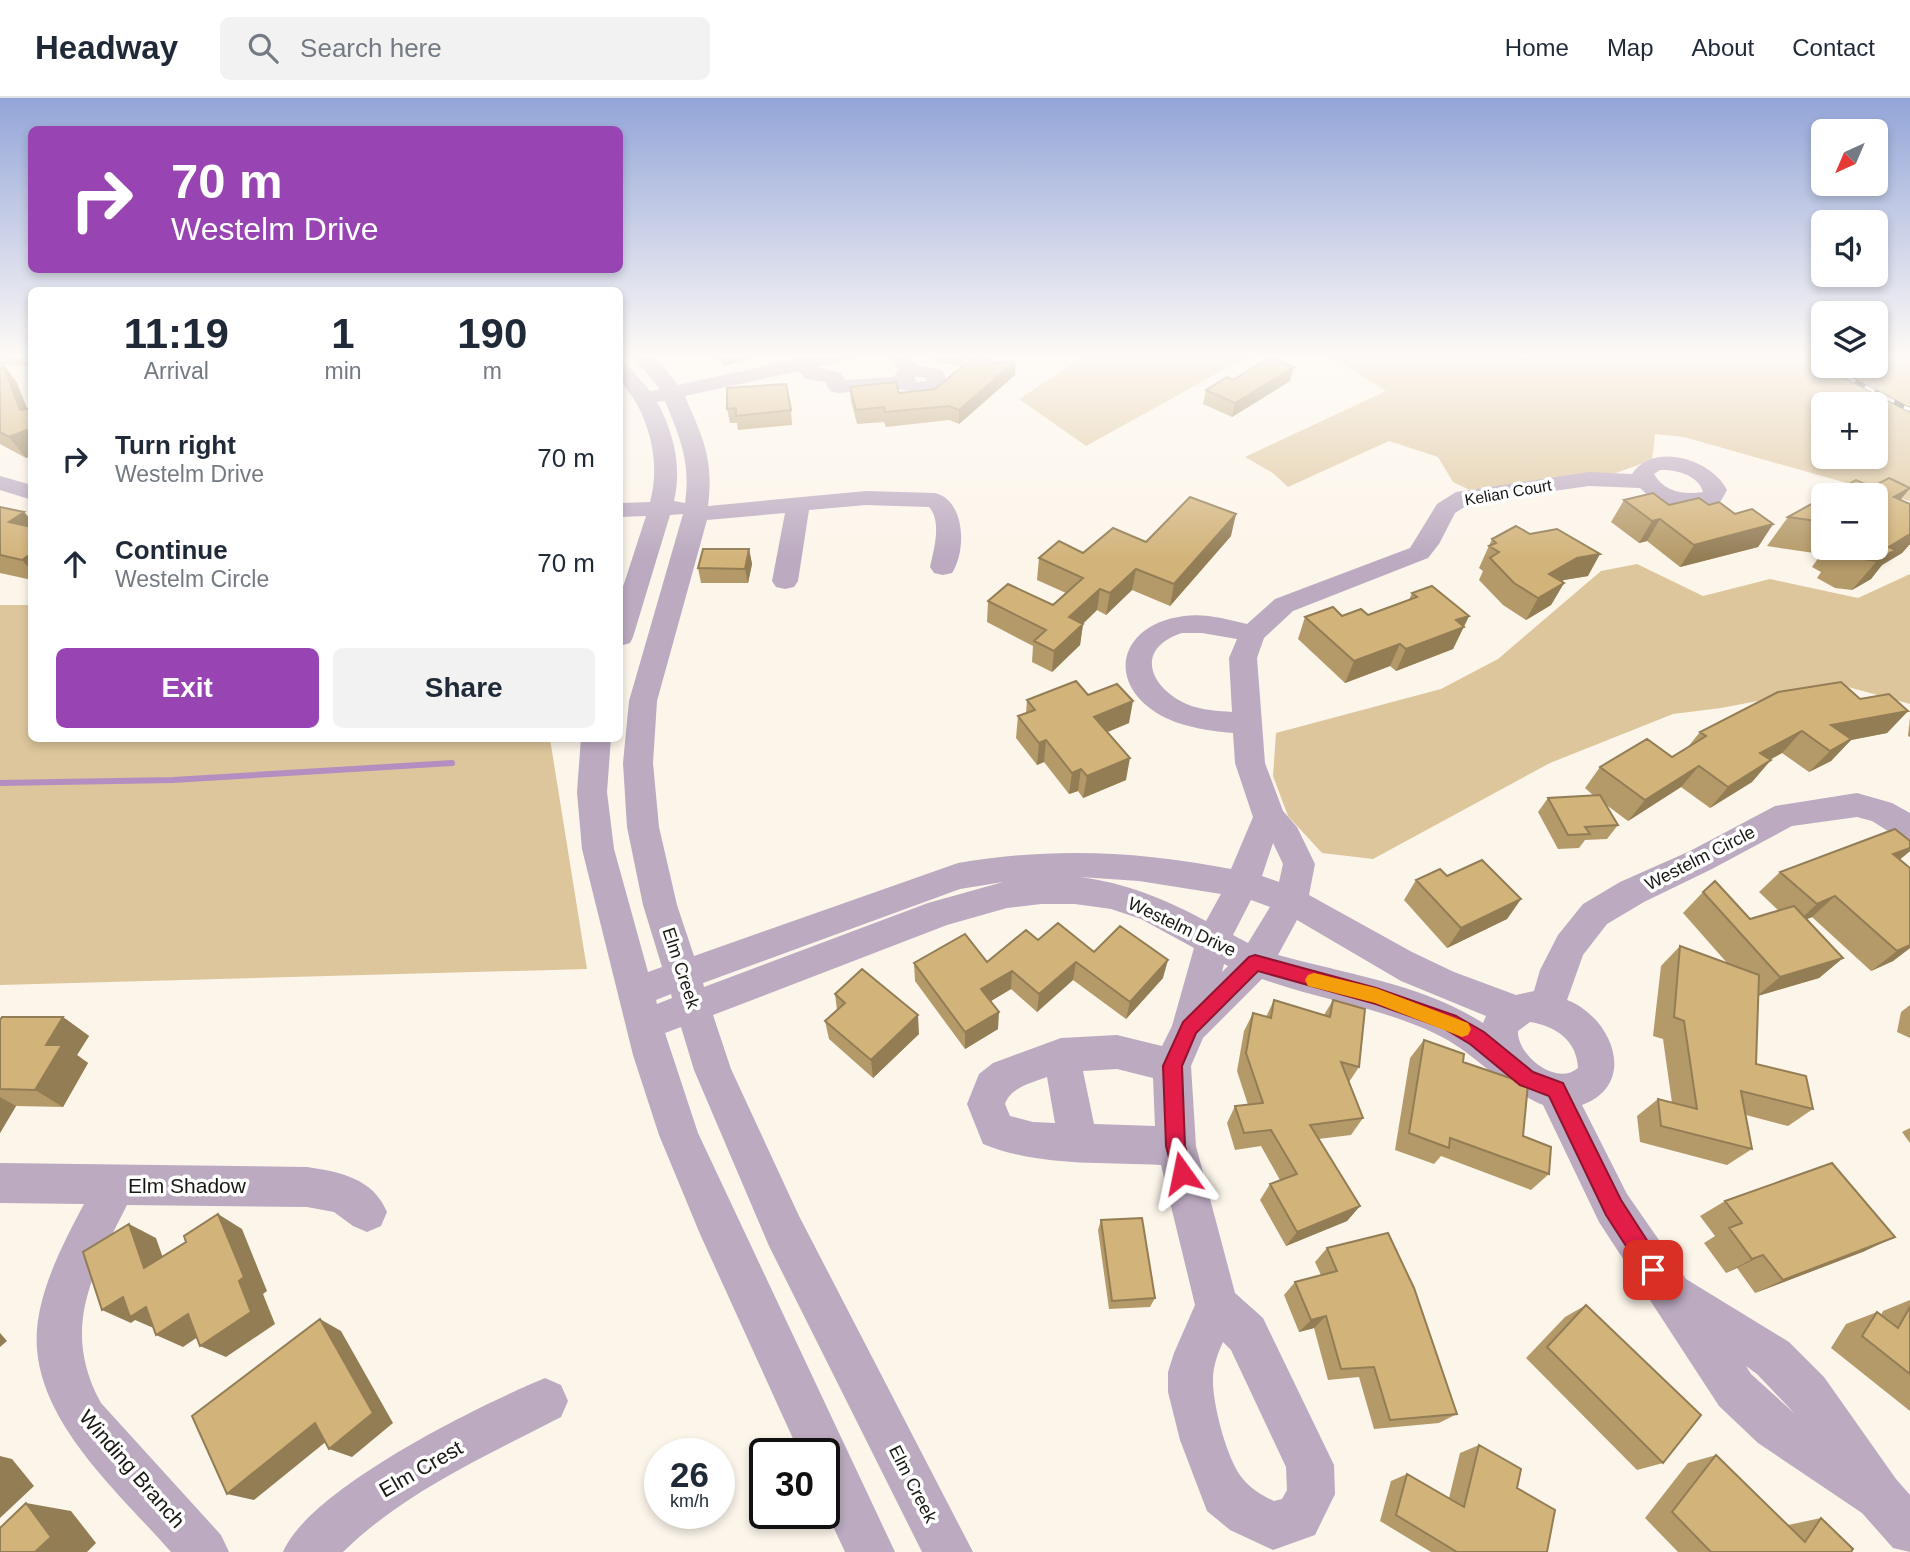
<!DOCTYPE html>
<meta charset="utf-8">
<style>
body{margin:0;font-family:Helvetica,sans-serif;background:#f2f2f3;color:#1f2937;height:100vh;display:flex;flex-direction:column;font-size:26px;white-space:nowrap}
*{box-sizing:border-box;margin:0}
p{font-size:23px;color:#747a83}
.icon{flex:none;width:38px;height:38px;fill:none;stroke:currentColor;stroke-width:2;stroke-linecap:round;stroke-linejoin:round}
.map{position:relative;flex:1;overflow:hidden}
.panel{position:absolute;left:28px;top:189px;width:595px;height:455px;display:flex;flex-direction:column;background:#fff;border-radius:10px;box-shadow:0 4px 10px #0003}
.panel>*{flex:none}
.top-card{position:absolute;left:28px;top:28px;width:595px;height:147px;border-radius:10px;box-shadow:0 4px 10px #0003;background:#9844b2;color:#fff;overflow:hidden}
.needle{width:46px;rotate:224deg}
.tools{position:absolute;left:1811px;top:21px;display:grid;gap:14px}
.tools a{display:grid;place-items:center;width:77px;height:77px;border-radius:10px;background:#fff;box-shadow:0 4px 10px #0003;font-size:35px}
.speed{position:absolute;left:644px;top:1340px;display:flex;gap:14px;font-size:35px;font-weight:700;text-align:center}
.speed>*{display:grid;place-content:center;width:91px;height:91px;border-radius:50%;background:#fff;box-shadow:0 4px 10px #0003;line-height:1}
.speed small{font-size:18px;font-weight:400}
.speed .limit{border:4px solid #111;border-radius:10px;background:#fff;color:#111}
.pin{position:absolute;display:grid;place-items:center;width:60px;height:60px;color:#fff;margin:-30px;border-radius:14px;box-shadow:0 4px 10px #0006}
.me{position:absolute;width:77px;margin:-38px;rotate:348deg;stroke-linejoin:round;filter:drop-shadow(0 0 5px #0008)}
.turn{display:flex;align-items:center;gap:24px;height:147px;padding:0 28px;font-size:32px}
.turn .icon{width:91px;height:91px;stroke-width:2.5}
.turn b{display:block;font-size:49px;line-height:60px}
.eta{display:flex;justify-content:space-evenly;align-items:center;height:119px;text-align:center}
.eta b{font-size:42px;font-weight:700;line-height:49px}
.cta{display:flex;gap:14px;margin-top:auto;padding:14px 28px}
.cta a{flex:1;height:80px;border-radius:10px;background:#9844b2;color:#fff;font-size:28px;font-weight:700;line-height:80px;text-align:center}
.cta a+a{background:#f2f2f3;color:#1f2937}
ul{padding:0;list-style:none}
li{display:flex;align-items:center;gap:21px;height:105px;padding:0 28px}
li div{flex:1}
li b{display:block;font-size:26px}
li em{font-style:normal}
header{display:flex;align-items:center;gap:42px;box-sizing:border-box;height:98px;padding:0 35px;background:#fff;border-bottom:2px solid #e0e1e3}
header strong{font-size:33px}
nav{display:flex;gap:38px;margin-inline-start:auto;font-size:24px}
.search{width:490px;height:63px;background:#f2f2f3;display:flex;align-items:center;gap:18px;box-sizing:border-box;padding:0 24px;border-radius:10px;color:#747a83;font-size:26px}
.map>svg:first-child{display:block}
.green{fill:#ddc69c;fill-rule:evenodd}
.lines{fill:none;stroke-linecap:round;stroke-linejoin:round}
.stream{stroke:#b48ec1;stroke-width:6}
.minor{fill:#bbaac0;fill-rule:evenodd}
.rail-casing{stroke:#615e57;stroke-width:5}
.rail{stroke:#fff;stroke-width:3.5;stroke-dasharray:11;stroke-linecap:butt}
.wall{fill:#b59a69}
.shaded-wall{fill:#937d55}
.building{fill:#d2b37a;stroke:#937d55;stroke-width:2}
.route{fill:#e11d48;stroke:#92132f;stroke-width:2}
.slow{fill:#f59e0b}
.labels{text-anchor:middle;stroke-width:7;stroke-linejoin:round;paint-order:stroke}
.far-street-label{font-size:16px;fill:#191713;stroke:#fff}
.street-label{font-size:18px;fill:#191713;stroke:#fff}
.near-street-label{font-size:21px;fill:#191713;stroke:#fff}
</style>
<header>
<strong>Headway</strong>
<div class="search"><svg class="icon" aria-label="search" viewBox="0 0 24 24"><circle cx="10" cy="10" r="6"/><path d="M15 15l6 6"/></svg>Search here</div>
<nav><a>Home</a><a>Map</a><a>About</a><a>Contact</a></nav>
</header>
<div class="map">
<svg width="1910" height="1454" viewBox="0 0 1910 1454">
<rect width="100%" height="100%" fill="#fcf5ea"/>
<path class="green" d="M1087,257H1264L1234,266L1086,348L1019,301Z
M1311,257H1823L1824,268H1876V257H1910V403L1684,339L1655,336L1652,362L1616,375L1579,377L1472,393L1453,384L1438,359L1389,343L1288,389L1273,375L1245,359L1386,293L1339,264ZM1824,306H1876V359H1824Z
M1637,466L1703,498L1770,481L1858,500L1910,476V606L1841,587L1721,610L1673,616L1550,665L1373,761L1322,755L1288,718L1273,678L1276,635L1441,591L1498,561L1601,473Z
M0,507H31L32,640L550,641L587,871L0,887Z"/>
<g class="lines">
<path class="stream" d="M0,685L173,682L452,665"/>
<path class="minor" d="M0,257H32V269L2,266Z
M631,257H653L678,287L792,262L800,257H854L851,261L817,269L841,275L845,282L894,279L898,271L886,257H907L916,267L942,272L948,285C936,303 914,293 898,291C879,288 856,294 837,295L830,293L825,284L806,281L799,273L685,298C703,341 714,360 708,408L866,393L935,395C965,402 967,452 952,475L943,477L934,475L930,469C934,452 942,423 929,409L866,407L809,412L798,483L794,489L785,491L776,489L772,483L785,415L707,422L657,603L653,665L659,729L677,807L694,858L958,765C1051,749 1139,753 1231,771L1253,719L1235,665L1233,635C1211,633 1187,630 1166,620C1104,589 1116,527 1184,518C1205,515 1226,521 1247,526L1275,501L1410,450L1437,406L1456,394L1589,374L1632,376C1653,343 1712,361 1727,392L1721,403C1693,412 1661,412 1640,390L1589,388L1471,405L1455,415L1439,446L1428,460L1293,513L1264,540L1257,560L1265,665L1283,713L1297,729L1315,766L1309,797L1412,854L1454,874L1516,897L1534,893L1540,872L1558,837L1583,806L1620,784L1690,753L1775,708L1857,695L1892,705L1910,715V743L1899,740L1872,723L1857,719L1792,728L1712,771L1644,804L1607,826L1583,857L1567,902C1612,919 1639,986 1582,1007L1627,1096L1686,1181L1789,1244L1824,1279L1896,1381L1910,1397V1454L1893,1450L1862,1415L1758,1345L1719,1308L1599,1124L1543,1007C1503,991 1476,955 1436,936C1381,909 1319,902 1262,881L1203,940L1191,968L1196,1048L1235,1195L1263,1220L1334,1367L1335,1396L1315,1437L1273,1452L1230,1432L1207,1413L1180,1342L1168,1294V1274L1174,1255L1195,1207L1161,1067C1101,1064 1040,1069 983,1046L967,1006L979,976L993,965L1061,940L1117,937L1162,948L1172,928L1194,850L1141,821L1111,811L1075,806H1041L1007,810L947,827L713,917L731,971L799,1118L973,1454H922L769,1148L694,972L681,929L665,935L698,1035L895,1454H845L824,1409V1356H800L700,1136L659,1037L633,957L582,751L577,694L581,640H611L607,694L614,751L648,874L662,869L643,807L627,729L623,665L629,603L683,416L670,417L633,539L630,545L620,548V498L646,418L620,419V405L650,404C659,371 653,338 638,308C627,288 620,290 620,265L627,267L650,293L660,291ZM914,279H925L927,283L917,284ZM665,303C680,340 691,364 685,405L674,403C682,369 674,335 657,304ZM1660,372C1675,371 1699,377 1703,394C1684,397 1664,394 1654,376ZM1182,535H1202L1237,541L1229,560L1232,614C1218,613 1202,612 1189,607C1150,591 1133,551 1182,535ZM1273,745L1283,766L1279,784L1262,778ZM1080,779L1139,783L1221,796L1206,823C1165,801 1126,785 1080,779ZM1003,784L928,805L704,889L703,885L960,791ZM1251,802L1270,809L1248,845L1233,837ZM1297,822L1401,883L1486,918L1483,925C1422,886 1346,876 1278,857ZM1224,866L1228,868L1222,874ZM671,896L672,900L657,906L656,902ZM1530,924C1555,928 1577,942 1578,970C1556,989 1517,957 1518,933ZM1117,971L1153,980L1155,1028L1094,1026L1083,973ZM1047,979L1055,1025L1033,1024L1010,1018L1005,1006C1011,989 1031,985 1047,979ZM1223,1244L1231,1252L1286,1369L1287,1392L1282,1401L1274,1403C1263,1398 1251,1391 1243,1381C1227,1363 1212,1304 1213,1281C1213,1268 1218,1255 1223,1244ZM1746,1268L1757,1276L1795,1316L1751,1276Z
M0,378L32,387V402L0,392Z
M0,1065L307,1069C340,1074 373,1080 387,1114L381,1128L367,1134L353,1128L334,1114L307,1109L127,1107C93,1175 60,1230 101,1305L221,1437L229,1454H171C118,1393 30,1319 37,1231C41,1187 64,1144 84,1106L0,1105Z
M545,1280L561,1287L568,1303L561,1319C486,1358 404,1394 343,1454H283C310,1390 480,1307 545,1280Z"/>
<g class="rail-casing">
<path id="rail" d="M1807,257L1824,266
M1826,268L1910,312"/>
</g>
<use href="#rail" class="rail"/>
</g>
<path class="wall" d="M712,257H752L753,259L724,268Z
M935,257H967L961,268L935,264Z
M0,264L17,285L27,311L32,310V358L26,360L0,346Z
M992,265L1015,277L959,326L949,322L886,329L884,324L857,326L851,303L850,289L899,295L935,291Z
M1233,282L1290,283L1232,319L1203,306L1206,292Z
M727,290L791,312L792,327L738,332L737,325H730L727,311Z
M1872,389L1910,390L1900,402L1910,406V446L1902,455L1882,467L1871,481L1852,492L1835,490L1817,480L1821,474L1812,469L1821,456L1767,448L1788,419L1824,399V450H1876Z
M1624,402L1669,407H1709L1773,426L1758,449L1680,469L1647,443L1639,445L1611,424Z
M0,409L24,414L32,423V482L0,475Z
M1231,438L1170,508L1132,492L1106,517L1097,512L1083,526L1080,547L1052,574L1032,564L1033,548L987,524L988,503L1053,507L1066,495L1037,482L1039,460L1083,455L1146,444Z
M1492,441L1588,478L1564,482L1562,483L1564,485L1551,507L1526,522L1503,507L1479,482L1483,473L1479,470Z
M749,451L752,466L748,485H701L698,470Z
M1412,495L1469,518L1453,551L1396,573L1390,568L1345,585L1298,541L1305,519L1368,517L1409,502Z
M1088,597L1129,625L1107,634L1126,682L1083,700L1078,693L1069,696L1044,664L1037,667L1016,640L1018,618L1026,615L1027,602Z
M1860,601L1908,613L1887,635L1851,642L1831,663L1809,674L1782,655L1770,662L1752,684L1710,710L1681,689L1628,723L1605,706L1618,727L1607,741L1585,742L1579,750L1558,751L1538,714L1548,700L1594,698L1585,690L1600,669L1672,659L1687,650L1700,634Z
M1910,619V639L1908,638Z
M1910,743V753L1900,761L1910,770V850L1893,863L1871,873L1812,819L1806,821L1843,860L1819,880L1758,898L1756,966L1813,1011L1788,1028L1746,1017L1752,1051L1727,1067L1640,1044L1637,1018L1658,1001L1672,1005L1663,941L1653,938L1661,868L1680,848L1728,866L1683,815L1703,794L1750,821L1779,813L1759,794L1780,774Z
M1447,778L1521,801L1507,821L1447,850L1404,802L1416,782Z
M1038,842L1094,854L1163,880L1126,921L1073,882L1037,914L1011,891L991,903L998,931L965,951L915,883L914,865L987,864Z
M835,896L919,936L873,980L829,941L825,923L837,912Z
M1274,902L1324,917L1333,902L1359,969L1349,984L1363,1020L1351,1037L1318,1041L1360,1108L1347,1123L1286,1148L1260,1102L1270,1086L1280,1082L1261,1048L1235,1052L1227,1025L1235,1008L1248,1007L1237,973L1244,933L1253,915L1266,919Z
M1910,907V940L1897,934L1901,914Z
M63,919L89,938L77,957L88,965L63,1009L16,1008L0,1035V922Z
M1424,942L1463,964L1523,1038L1549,1076L1531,1092L1441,1058L1434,1066L1395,1052L1410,960Z
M1910,1030V1045L1902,1034Z
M1725,1103L1865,1153L1755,1195L1737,1170L1726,1175L1704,1145L1715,1138L1700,1118Z
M1101,1122L1155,1200L1150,1209L1109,1211L1098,1132Z
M1327,1150L1457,1316L1439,1325L1374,1331L1359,1279L1328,1282L1314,1230L1299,1234L1284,1197L1295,1184L1321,1177L1315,1164Z
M1910,1202V1313L1831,1250L1846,1226L1877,1214L1881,1217L1883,1213Z
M1586,1207L1663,1365L1637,1372L1526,1260L1565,1219Z
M1479,1347L1517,1390L1547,1454H1431L1380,1423L1391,1383L1407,1376L1449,1400L1460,1355Z
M1716,1357L1788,1427L1821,1420L1851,1454H1678L1645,1420L1688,1365Z"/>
<path class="shaded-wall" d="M723,257H752L753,259L724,268Z
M961,257H967L961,268Z
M1016,263L1015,277L959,326V312Z
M2,264L17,285L32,323L20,312Z
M1294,269L1290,283L1232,319L1235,305Z
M32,330V358L26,360L9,339Z
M1910,390L1886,419L1894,399Z
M24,414L32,423V443L9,424Z
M1236,416L1231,438L1170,508L1174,486Z
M1660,421L1647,443L1639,445L1652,423Z
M1773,426L1758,449L1680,469L1694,447Z
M1910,436V446L1902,455L1882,467L1871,481L1852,492L1889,449Z
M749,451L752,466L748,485L745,471Z
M1600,456L1588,478L1564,482L1537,498L1549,476L1577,460Z
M29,457L32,460V473L22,462Z
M1136,471L1132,492L1106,517L1110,495Z
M1564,485L1551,507L1526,522L1538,500Z
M1100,491L1097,512L1067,540L1069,519Z
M1469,518L1453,551L1396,573L1406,551L1456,522Z
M1083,526L1080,547L1052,574L1054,553Z
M1400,546L1390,568L1345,585L1354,563Z
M1133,603L1129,625L1091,641L1094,619Z
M1908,613L1887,635L1851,642L1831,663L1809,674L1830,653L1831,627Z
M1802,633L1782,655L1741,676L1760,655Z
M1046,642L1044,664L1037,667L1039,645Z
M1130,660L1126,682L1083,700L1087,678Z
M1771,662L1752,684L1710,710L1728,689Z
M1699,668L1681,689L1628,723L1645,702Z
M1081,671L1078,693L1069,696L1072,675Z
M1910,750V753L1891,769L1893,756Z
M1835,798L1812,819L1794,827L1817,806Z
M1521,801L1507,821L1447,850L1461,830Z
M1910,839V850L1893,863L1871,873L1897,853Z
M1843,860L1819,880L1757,898L1780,879Z
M1168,862L1163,880L1126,921L1130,904Z
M1076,864L1073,882L1037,914L1039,896Z
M1012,873L1011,891L981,909V891Z
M999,914L998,931L965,951V934Z
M918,917L919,936L873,980L871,962Z
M63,919L89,938L77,957L88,965L63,1009L35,992L46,947Z
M0,999L16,1008L0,1035Z
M1360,1108L1347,1123L1286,1148L1297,1134Z
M218,1116L242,1131L267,1193L263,1196L275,1226L226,1259L200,1248L239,1183Z
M129,1126L156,1140L171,1183L144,1170Z
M1895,1139L1865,1153L1755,1195L1783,1182Z
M1763,1157L1737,1170L1726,1175L1752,1161Z
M123,1199L146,1209L158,1232L135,1222L131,1225L102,1212Z
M188,1216L214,1228L183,1249L156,1237Z
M1326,1218L1314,1230L1299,1234L1311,1222Z
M320,1221L341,1233L393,1325L352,1359L329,1351Z
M0,1235L7,1243L0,1249Z
M315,1325L338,1334L254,1402L227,1396Z
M0,1358L12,1361L34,1388L0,1420Z
M26,1405L71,1413L96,1445L87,1454H35Z"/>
<path class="building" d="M989,257L992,265L1016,263L959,312L949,308L885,314L884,309L856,312L850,289L896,284L899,295L935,291L975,258Z
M1270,259L1294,269L1235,305L1206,292L1227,279L1233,282Z
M0,264H2L20,312L32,310V330L9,339L0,334Z
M786,286L791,312L736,318V310L727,311V290Z
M1889,380L1910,390L1894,399L1910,406V436L1889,449L1895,452L1876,463L1858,460L1840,451L1842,450H1876V397H1828L1856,382L1872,389Z
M1653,395L1669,407L1699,400L1709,407L1719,404L1735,416L1752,411L1773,426L1694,447L1660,421L1652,423L1624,402Z
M1190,399L1236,416L1174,486L1136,471L1110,495L1100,491L1069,519L1083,526L1054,553L1034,543L1046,532L988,503L1008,486L1053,507L1083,480L1039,460L1059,443L1083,455L1113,430L1146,444Z
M1824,399V424L1788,419Z
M0,409L24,414L9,424L32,429V458L29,457L22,462L0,457Z
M1516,428L1530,436L1557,431L1600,456L1577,460L1549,476L1564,485L1538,500L1514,485L1490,460L1499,454L1489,448L1496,445L1492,441Z
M703,451H749L745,471L698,470Z
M1432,488L1469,518L1456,522L1464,529L1406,551L1400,546L1354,563L1305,519L1333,509L1342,518L1361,511L1368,517L1417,499L1412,495Z
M1076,583L1088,597L1117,586L1133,603L1094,619L1130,660L1087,678L1081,671L1072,675L1046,642L1039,645L1018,618L1035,612L1027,602Z
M1841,584L1860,601L1889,596L1908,613L1831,627L1851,641L1830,653L1802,633L1760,655L1771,662L1728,689L1699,668L1645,702L1600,669L1647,641L1672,659L1706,638L1700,634L1778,594Z
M1600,697L1618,727L1585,729L1590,736L1568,737L1548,700Z
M1895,731L1910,743V750L1893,756L1910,770V847L1897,853L1835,798L1817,806L1780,774Z
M1482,762L1521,801L1461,830L1416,782L1440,771L1447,778Z
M1715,783L1750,821L1794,808L1843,860L1780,879L1703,794Z
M1058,825L1094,854L1120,828L1168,862L1130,904L1076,864L1039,896L1012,873L981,891L999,914L965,934L914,865L965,836L987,864L1026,832L1038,842Z
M1680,848L1759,877L1756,966L1806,978L1813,1011L1741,993L1752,1051L1661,1028L1658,1001L1697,1011L1684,923L1674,919Z
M862,871L918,917L871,962L825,923L845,905L835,896Z
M1274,902L1330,919L1333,902L1365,911L1359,969L1341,964L1363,1020L1310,1027L1360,1108L1297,1134L1270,1086L1297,1076L1271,1032L1244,1035L1235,1008L1263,1005L1246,955L1253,915L1271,920Z
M2,919H63L46,947H62L35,992L0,991V922Z
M1424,942L1464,956L1463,964L1528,986L1523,1038L1551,1049L1549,1076L1450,1040L1449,1050L1409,1035Z
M1832,1065L1895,1139L1783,1182L1763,1157L1752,1161L1729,1130L1742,1125L1725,1103Z
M218,1116L244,1179L239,1183L251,1214L200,1248L188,1216L156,1237L146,1209L130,1219L123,1199L102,1212L83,1154L129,1126L144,1170L186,1144L184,1138Z
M1142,1120L1155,1200L1112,1203L1101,1122Z
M1388,1135L1414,1190L1457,1316L1390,1322L1374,1269L1341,1271L1326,1218L1311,1222L1295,1184L1337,1173L1327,1150Z
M1586,1207L1701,1317L1663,1365L1547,1249Z
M1910,1209V1276L1862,1238L1877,1214L1898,1230Z
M320,1221L373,1315L329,1351L315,1325L227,1396L192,1318Z
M1479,1347L1521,1371L1517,1390L1555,1412L1547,1454H1457L1396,1417L1407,1376L1464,1409Z
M1716,1357L1805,1444L1821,1420L1853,1451L1851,1454H1711L1672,1414Z
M26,1405L51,1439L35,1454H0V1430Z"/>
<linearGradient id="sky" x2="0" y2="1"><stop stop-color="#93a5d8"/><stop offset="0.56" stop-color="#fefaf6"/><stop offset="1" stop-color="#fefaf6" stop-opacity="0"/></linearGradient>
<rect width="1910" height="461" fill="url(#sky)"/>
<path class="route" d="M1255,857L1376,890L1456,918L1484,934L1533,974L1563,985L1621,1102L1661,1164L1664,1172L1661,1179L1653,1182L1646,1179L1606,1117L1549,998L1520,987L1470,946L1443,930L1376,906L1258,873L1196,935L1182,968L1185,1048L1193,1075L1190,1082L1182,1085L1175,1082L1166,1048L1163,968L1183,924L1249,859Z"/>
<path class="slow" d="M1314,875L1376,890L1468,925L1471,931L1468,937L1462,939L1375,905L1308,888L1305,882L1308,877Z"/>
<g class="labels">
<g class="far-street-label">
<text transform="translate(1508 394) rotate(-10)" y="6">Kelian Court</text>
</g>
<g class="street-label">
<text transform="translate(1700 760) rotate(-27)" y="6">Westelm Circle</text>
<text transform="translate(1182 829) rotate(25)" y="6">Westelm Drive</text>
<text transform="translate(681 870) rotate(72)" y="6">Elm Creek</text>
<text transform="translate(913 1386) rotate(63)" y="6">Elm Creek</text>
</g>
<g class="near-street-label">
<text x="187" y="1095">Elm Shadow</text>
<text transform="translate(132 1371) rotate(49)" y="7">Winding Branch</text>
<text transform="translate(421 1371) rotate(-30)" y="7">Elm Crest</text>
</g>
</g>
</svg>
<div class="tools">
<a><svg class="needle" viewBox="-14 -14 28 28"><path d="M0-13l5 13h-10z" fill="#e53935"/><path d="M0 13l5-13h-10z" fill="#747a83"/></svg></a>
<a><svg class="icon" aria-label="sound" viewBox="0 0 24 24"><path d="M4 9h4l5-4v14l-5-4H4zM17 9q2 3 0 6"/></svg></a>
<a><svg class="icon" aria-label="layers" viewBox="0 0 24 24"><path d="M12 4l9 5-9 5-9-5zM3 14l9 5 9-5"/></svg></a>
<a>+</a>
<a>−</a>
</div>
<div class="speed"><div>26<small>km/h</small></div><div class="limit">30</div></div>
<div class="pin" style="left:1653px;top:1172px;background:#d93025"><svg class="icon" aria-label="arrive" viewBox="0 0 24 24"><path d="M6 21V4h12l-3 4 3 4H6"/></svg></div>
<svg class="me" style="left:1182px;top:1075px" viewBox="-20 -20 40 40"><path d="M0-17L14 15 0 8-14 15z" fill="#e11d48" stroke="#fff" stroke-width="4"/></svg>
<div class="top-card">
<div class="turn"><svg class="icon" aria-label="right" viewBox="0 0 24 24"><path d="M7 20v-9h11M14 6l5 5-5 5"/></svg><div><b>70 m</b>Westelm Drive</div></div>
</div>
<section class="panel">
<div class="eta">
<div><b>11:19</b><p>Arrival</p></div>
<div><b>1</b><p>min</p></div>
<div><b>190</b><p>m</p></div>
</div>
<ul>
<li><svg class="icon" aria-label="right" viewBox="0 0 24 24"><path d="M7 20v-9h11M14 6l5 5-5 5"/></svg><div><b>Turn right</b><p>Westelm Drive</p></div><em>70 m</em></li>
<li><svg class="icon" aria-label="ahead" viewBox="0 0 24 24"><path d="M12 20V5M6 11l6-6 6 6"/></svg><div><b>Continue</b><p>Westelm Circle</p></div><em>70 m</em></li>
</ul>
<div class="cta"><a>Exit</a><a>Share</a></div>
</section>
</div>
